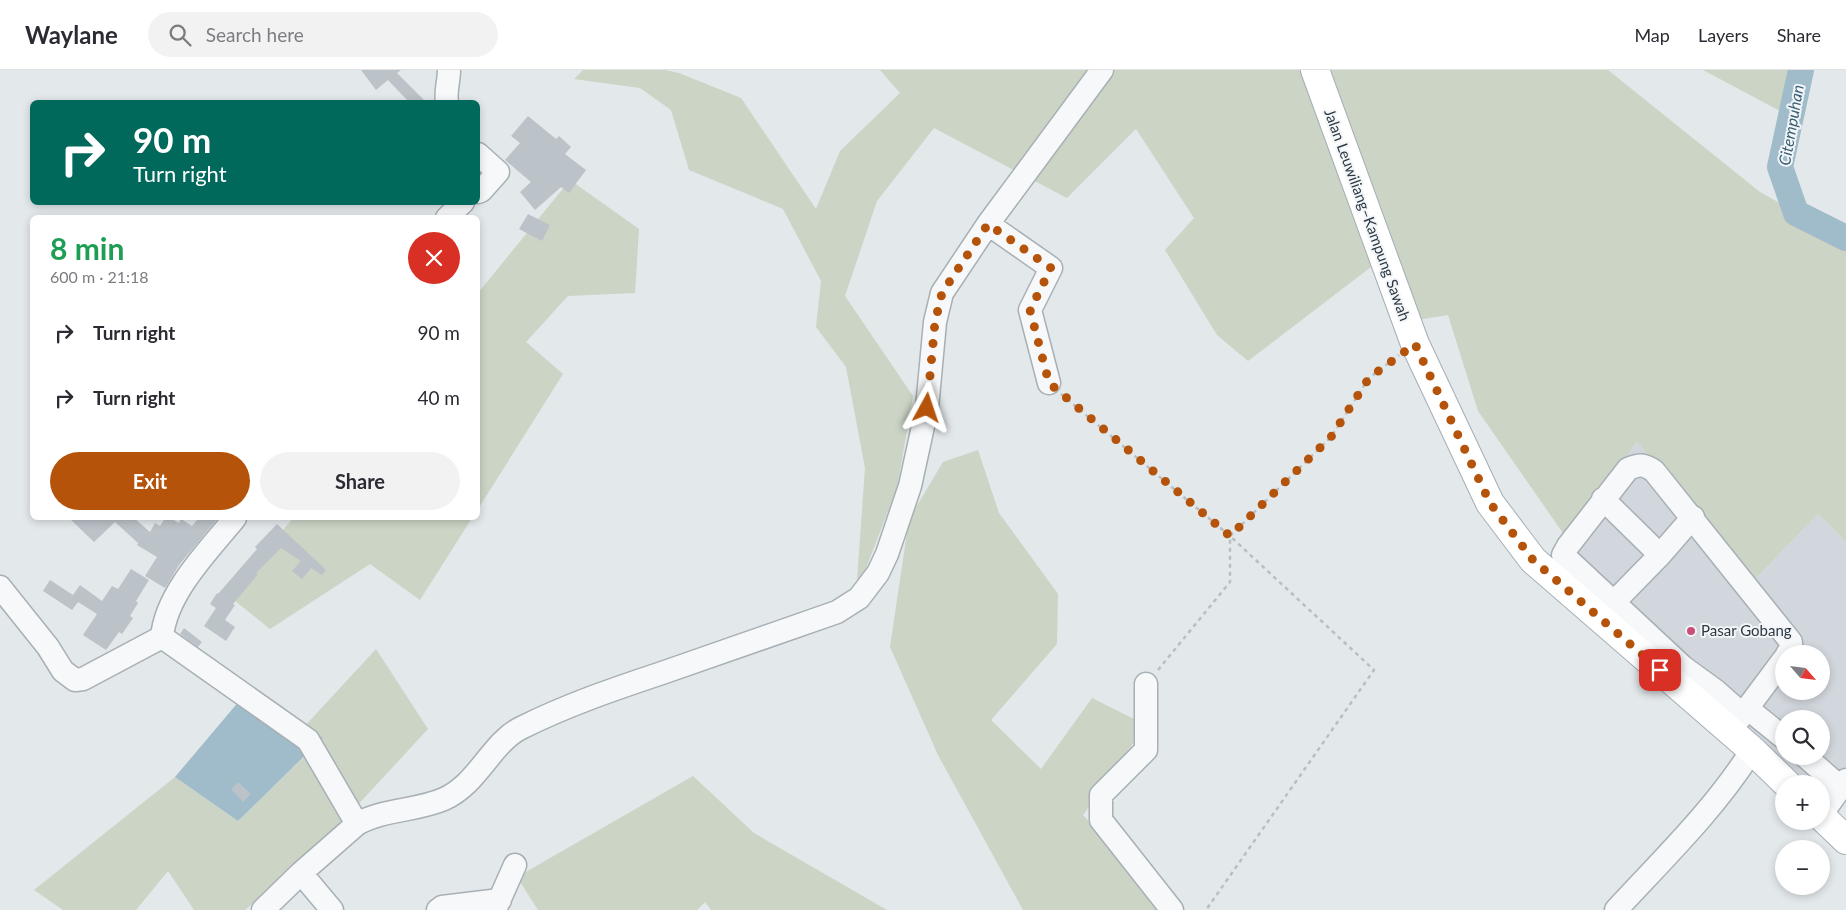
<!DOCTYPE html>
<meta charset="utf-8">
<style>
body{margin:0;font-family:Lato,sans-serif;background:#f2f2f3;color:#2b2b33;height:100vh;display:flex;flex-direction:column;font-size:19px;white-space:nowrap}
*{box-sizing:border-box;margin:0}
p{font-size:16px;color:#7c7c81}
.icon{flex:none;width:28px;height:28px;fill:none;stroke:currentColor;stroke-width:2;stroke-linecap:round;stroke-linejoin:round}
.map{position:relative;flex:1;overflow:hidden}
.panel{position:absolute;left:30px;top:145px;width:450px;height:305px;display:flex;flex-direction:column;background:#fff;border-radius:8px;box-shadow:0 2px 8px #0003}
.panel>*{flex:none}
.top-card{position:absolute;left:30px;top:30px;width:450px;height:105px;border-radius:8px;box-shadow:0 2px 8px #0003;background:#00695c;color:#fff;overflow:hidden}
.needle{width:32px;rotate:118deg}
.fabs{position:absolute;left:1775px;top:575px;display:grid;gap:10px}
.fabs a{display:grid;place-items:center;width:55px;height:55px;border-radius:50%;background:#fff;box-shadow:0 2px 8px #0003;font-size:25px}
.pin{position:absolute;display:grid;place-items:center;width:42px;height:42px;color:#fff;margin:-21px;border-radius:10px;box-shadow:0 2px 8px #0006}
.me{position:absolute;width:55px;margin:-28px;rotate:5deg;stroke-linejoin:round;filter:drop-shadow(0 0 4px #0008)}
.turn{display:flex;align-items:center;gap:18px;height:105px;padding:0 20px;font-size:22px}
.turn .icon{width:65px;height:65px;stroke-width:2.5}
.turn b{display:block;font-size:35px;line-height:42px}
.round{display:grid;place-items:center;flex:none;width:52px;height:52px;border-radius:26px;background:#f2f2f3}
.headline{display:flex;align-items:center;justify-content:space-between;height:85px;padding:0 20px}
h1{font-size:30px;font-weight:700;line-height:38px;color:#1e9e55}
.primary-button{display:flex;gap:10px;margin-top:auto;padding:10px 20px}
.primary-button a{flex:1;height:58px;border-radius:30px;background:#b45309;color:#fff;font-size:20px;font-weight:700;line-height:58px;text-align:center}
.primary-button a+a{background:#f2f2f3;color:#2b2b33}
ul{padding:0;list-style:none}
li{display:flex;align-items:center;gap:15px;height:65px;padding:0 20px}
li div{flex:1}
li b{display:block;font-size:19px}
li em{font-style:normal}
header{display:flex;align-items:center;gap:30px;box-sizing:border-box;height:70px;padding:0 25px;background:#fff;border-bottom:1px solid #e1e1e2}
header strong{font-size:24px}
nav{display:flex;gap:28px;margin-inline-start:auto;font-size:18px}
.search{width:350px;height:45px;background:#f2f2f3;display:flex;align-items:center;gap:12px;box-sizing:border-box;padding:0 18px;border-radius:28px;color:#7c7c81;font-size:19px}
.map>svg:first-child{display:block}
.built{fill:#d2d7dd;fill-rule:evenodd}
.green{fill:#cbd4c5}
.water{fill:#a0bbc9}
.lines{fill:none;stroke-linecap:round;stroke-linejoin:round}
.river{stroke:#a0bbc9;stroke-width:26}
.building{fill:#bbc2c8}
.minor-casing{stroke:#a8b0b5;stroke-width:25}
.major-casing{stroke:#a3aeb6;stroke-width:30}
.path{stroke:#b9bec2;stroke-width:2.5;stroke-dasharray:4 4;stroke-linecap:butt}
.minor{stroke:#f6f8f9;stroke-width:22}
.major{stroke:#fff;stroke-width:28}
.route{stroke:#b45309;stroke-width:9;stroke-dasharray:0 16.2}
.poi-dot{fill:#ca4e77;stroke:#f3f6f8;stroke-width:2}
.labels{text-anchor:middle;stroke-width:4;stroke-linejoin:round;paint-order:stroke}
.street-label{font-size:15px;fill:#2c3843;stroke:#f3f6f8}
.poi-label{font-size:15px;fill:#2c3843;stroke:#f3f6f8;text-anchor:start}
.water-label{font-size:16px;font-style:italic;fill:#375e75;stroke:#f3f6f8}
</style>
<header>
<strong>Waylane</strong>
<div class="search"><svg class="icon" aria-label="search" viewBox="0 0 24 24"><circle cx="10" cy="10" r="6"/><path d="M15 15l6 6"/></svg>Search here</div>
<nav><a>Map</a><a>Layers</a><a>Share</a></nav>
</header>
<div class="map">
<svg width="1846" height="840" viewBox="0 0 1846 840">
<rect width="100%" height="100%" fill="#e3e8eb"/>
<path class="built" d="M1637,372L1755,509L1818,444L1846,472V705L1821,736V714H1784L1536,503ZM1784,584H1821V621H1784ZM1784,649H1821V686H1784Z"/>
<path class="green" d="M583,0H665L679,3L741,28L816,139L840,81L900,23L880,0H1608L1760,122L1846,170V472L1818,444L1755,509L1637,372L1565,466L1478,341L1448,245L1392,254L1371,197L1248,291L1217,265L1165,180L1194,148L1136,59L1067,128L934,58L877,131L845,226L913,326L897,418L856,524L865,398L846,297L816,257L821,211L783,139L689,100L671,40L640,18L574,9Z
M1703,0H1793L1782,42Z
M570,110L639,159L635,223L568,226L526,272L563,304L478,439V223Z
M978,380L999,443L1058,524L1057,574L991,650L1041,699L1092,628L1146,655L1083,745L1168,840H1023L938,685L890,577L909,449L943,392Z
M293,448H472L420,530L370,494L270,559L229,526Z
M376,579L428,659L329,766L245,840H194L168,801L136,840H63L34,820L175,707L238,751L323,669L304,657Z
M693,706L754,763L887,840H711L705,832L697,840H538L517,807Z"/>
<path class="water" d="M246,623L323,668L238,751L175,707Z"/>
<g class="lines">
<path class="river" d="M1801,0L1780,97L1796,143L1846,168"/>
</g>
<path class="building" d="M361,0H401L397,3L426,32H409L388,10L376,20Z
M528,46L556,69L559,66L571,77L565,84L586,100L569,123L561,117L535,140L520,122L531,112L505,90L520,73L511,66Z
M528,144L550,155L542,171L519,159Z
M69,448H134L150,462L155,453L160,456L165,448H170L179,453L181,449L192,456L197,450L194,448H218L179,495L165,518L145,506L157,487L137,475L138,473L115,452L94,472Z
M277,454L326,500L322,505L311,498L302,509L292,501L301,491L281,478L256,503L258,504L233,534L235,535L225,550L235,557L226,571L204,556L216,538L210,534L217,523L218,524L257,479L255,477Z
M131,499L149,510L136,531L138,533L130,546L133,548L122,564L119,562L106,580L83,565L97,544L78,532L72,540L43,521L50,510L73,525L80,515L102,531L112,516L118,519Z
M184,558L202,572L198,577L180,564Z
M238,712L251,724L243,732L231,719Z"/>
<g class="lines">
<g class="minor-casing">
<path id="minor" d="M447,32C445,21 449,12 449,0
M478,84L498,102L481,121L478,122
M447,148L463,132
M988,154L1051,198L1030,240L1049,313
M1603,429L1660,485L1693,447
M235,448C208,481 166,523 162,567L308,670L357,754
M0,517L48,577L63,601L75,610L83,609L162,567
M1614,532L1660,485
M1146,614V680L1101,725V750L1172,840
M1747,638L1784,668
M1742,644L1716,621L1683,597L1563,485L1568,476L1628,399C1639,394 1644,394 1654,401L1791,572V579L1787,584
M1734,656L1784,589
M1805,686L1840,717
M1821,745L1846,710
M301,803L332,840
M263,840L301,803L357,754C383,739 417,741 444,729C478,714 491,673 521,658C567,635 614,619 662,603C721,582 779,562 837,542L859,528L878,503L887,484L910,416L927,338L935,252L942,223L988,154L1102,0
M438,840L442,837L500,830
M495,840L515,795
M1616,840C1663,789 1715,739 1752,680"/>
</g>
<g class="major-casing">
<path id="major" d="M1315,0L1415,274L1490,433L1533,490L1752,680L1787,714
M1821,746L1846,770"/>
</g>
<path class="path" d="M1061,324L1230,466L1374,600L1206,840
M1158,600L1230,512V466L1331,367L1369,308L1399,285"/>
<use href="#minor" class="minor"/>
<use href="#major" class="major"/>
</g>
<g class="lines">
<path class="route" d="M927,338L935,252L942,223L988,154L1051,198L1030,240L1049,313L1230,466L1331,367L1369,308L1415,274L1490,433L1533,490L1660,600"/>
</g>
<circle class="poi-dot" cx="1691" cy="561" r="5"/>
<g class="labels">
<g class="street-label">
<text transform="translate(1367 145) rotate(70)" y="5">Jalan Leuwiliang–Kampung Sawah</text>
</g>
<g class="poi-label">
<text x="1701" y="566">Pasar Gobang</text>
</g>
<g class="water-label">
<text transform="translate(1791 55) rotate(-80)" y="6">Citempuhan</text>
</g>
</g>
</svg>
<div class="fabs">
<a><svg class="needle" viewBox="-14 -14 28 28"><path d="M0-13l5 13h-10z" fill="#e53935"/><path d="M0 13l5-13h-10z" fill="#7c7c81"/></svg></a>
<a><svg class="icon" aria-label="search" viewBox="0 0 24 24"><circle cx="10" cy="10" r="6"/><path d="M15 15l6 6"/></svg></a>
<a>+</a>
<a>−</a>
</div>
<div class="pin" style="left:1660px;top:600px;background:#d93025"><svg class="icon" aria-label="arrive" viewBox="0 0 24 24"><path d="M6 21V4h12l-3 4 3 4H6"/></svg></div>
<svg class="me" style="left:927px;top:338px" viewBox="-20 -20 40 40"><path d="M0-17L14 15 0 8-14 15z" fill="#b45309" stroke="#fff" stroke-width="4"/></svg>
<div class="top-card">
<div class="turn"><svg class="icon" aria-label="right" viewBox="0 0 24 24"><path d="M7 20v-9h11M14 6l5 5-5 5"/></svg><div><b>90 m</b>Turn right</div></div>
</div>
<section class="panel">
<div class="headline"><div><h1>8 min</h1><p>600 m · 21:18</p></div><a class="round" style="background:#d93025;color:#fff"><svg class="icon" aria-label="close" viewBox="0 0 24 24"><path d="M6 6l12 12M18 6L6 18"/></svg></a></div>
<ul>
<li><svg class="icon" aria-label="right" viewBox="0 0 24 24"><path d="M7 20v-9h11M14 6l5 5-5 5"/></svg><div><b>Turn right</b></div><em>90 m</em></li>
<li><svg class="icon" aria-label="right" viewBox="0 0 24 24"><path d="M7 20v-9h11M14 6l5 5-5 5"/></svg><div><b>Turn right</b></div><em>40 m</em></li>
</ul>
<div class="primary-button"><a>Exit</a><a>Share</a></div>
</section>
</div>
